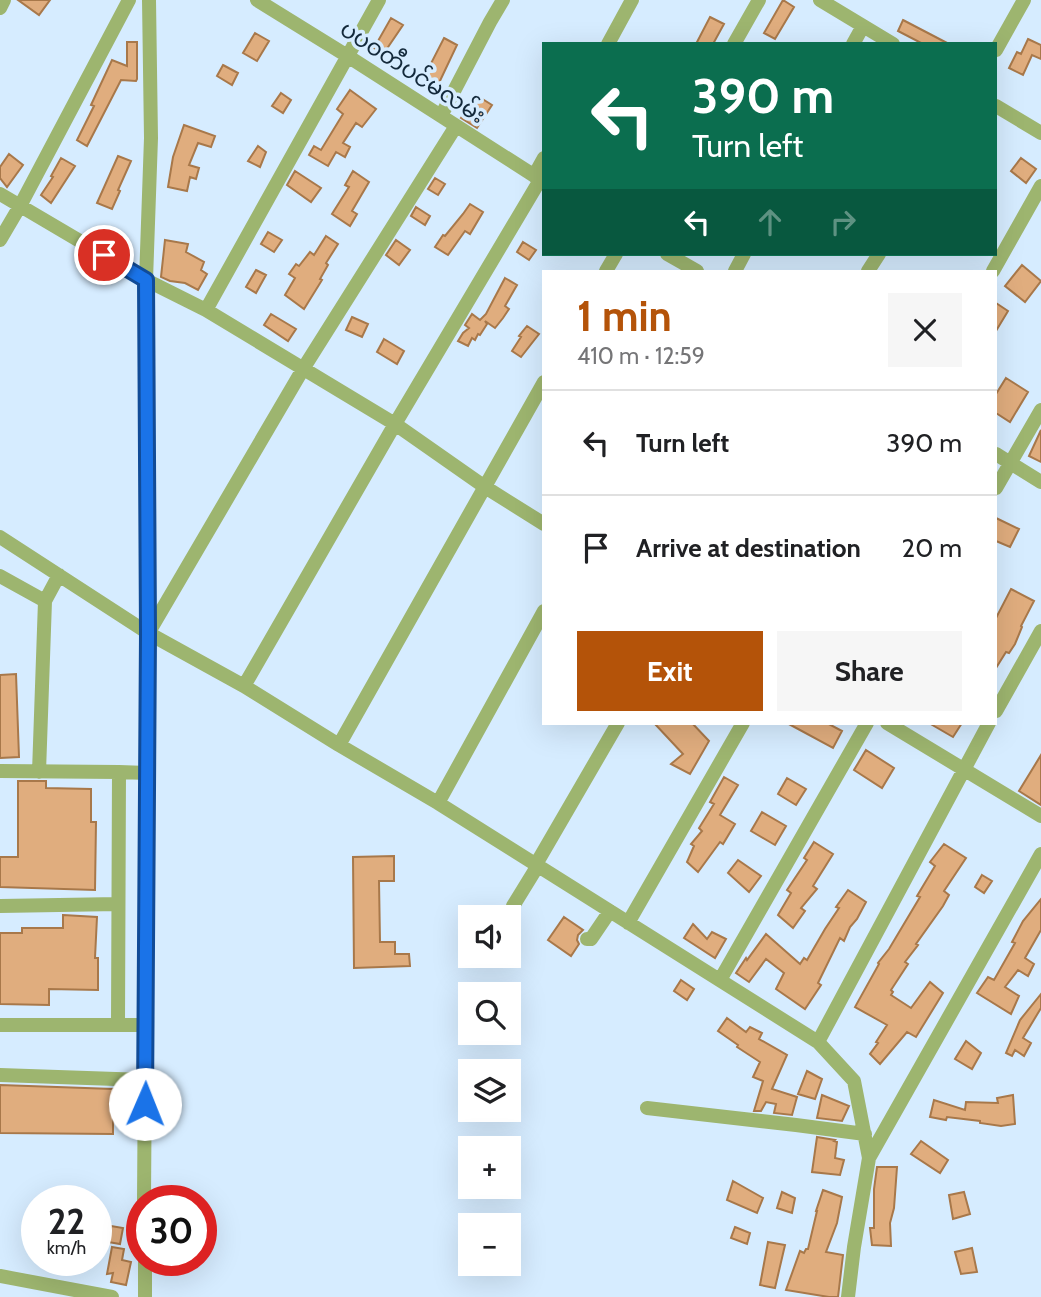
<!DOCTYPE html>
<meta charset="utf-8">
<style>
body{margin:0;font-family:Cabin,"Noto Sans Myanmar",sans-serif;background:#f6f6f6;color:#202124;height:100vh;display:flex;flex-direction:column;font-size:26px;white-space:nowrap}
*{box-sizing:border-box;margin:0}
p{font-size:23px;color:#757577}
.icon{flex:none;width:38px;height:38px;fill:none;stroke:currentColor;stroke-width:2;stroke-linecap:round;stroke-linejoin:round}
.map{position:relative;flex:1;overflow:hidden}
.details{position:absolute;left:542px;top:270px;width:455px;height:455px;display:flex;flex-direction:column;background:#fff;border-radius:0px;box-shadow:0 7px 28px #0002}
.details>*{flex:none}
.top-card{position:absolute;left:542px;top:42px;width:455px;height:214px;border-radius:0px;box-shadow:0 7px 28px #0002;background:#0b6e4f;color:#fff;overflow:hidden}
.buttons{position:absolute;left:458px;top:905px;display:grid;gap:14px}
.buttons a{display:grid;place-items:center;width:63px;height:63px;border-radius:0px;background:#fff;box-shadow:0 7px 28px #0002;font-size:35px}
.speed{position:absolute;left:21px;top:1185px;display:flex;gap:14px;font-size:35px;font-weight:700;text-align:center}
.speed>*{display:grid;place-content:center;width:91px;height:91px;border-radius:50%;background:#fff;box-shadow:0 7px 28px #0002;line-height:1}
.speed small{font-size:18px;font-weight:400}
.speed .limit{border:10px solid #d22;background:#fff;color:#111}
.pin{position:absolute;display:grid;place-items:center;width:60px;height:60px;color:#fff;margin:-30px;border:4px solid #fff;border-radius:50%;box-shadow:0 2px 7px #0007}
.me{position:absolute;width:77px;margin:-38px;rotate:1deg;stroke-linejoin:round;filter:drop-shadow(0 0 5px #0008)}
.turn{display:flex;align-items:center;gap:24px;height:147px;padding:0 35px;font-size:32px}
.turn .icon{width:91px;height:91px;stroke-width:2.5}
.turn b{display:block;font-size:49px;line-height:60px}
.lanes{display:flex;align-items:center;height:66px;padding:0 35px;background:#0003;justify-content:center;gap:35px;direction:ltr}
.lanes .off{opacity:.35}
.round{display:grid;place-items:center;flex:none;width:74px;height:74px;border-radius:0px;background:#f6f6f6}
.headline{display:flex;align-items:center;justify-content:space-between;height:119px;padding:0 35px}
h1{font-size:42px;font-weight:700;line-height:52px;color:#b45309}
.button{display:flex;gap:14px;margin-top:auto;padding:14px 35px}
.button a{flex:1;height:80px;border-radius:0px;background:#b45309;color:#fff;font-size:28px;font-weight:700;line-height:80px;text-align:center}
.button a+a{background:#f6f6f6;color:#202124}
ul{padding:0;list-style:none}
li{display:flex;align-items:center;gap:21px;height:105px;padding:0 35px;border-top:2px solid #e0e0e0}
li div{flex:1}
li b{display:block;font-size:26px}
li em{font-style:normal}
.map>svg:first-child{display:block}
.building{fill:#e0ad7e;stroke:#a8784a;stroke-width:2}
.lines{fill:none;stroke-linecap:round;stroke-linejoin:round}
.minor{stroke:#9db56f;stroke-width:14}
.route-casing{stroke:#114b97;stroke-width:18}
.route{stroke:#1a73e8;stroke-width:12}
.labels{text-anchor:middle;stroke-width:7;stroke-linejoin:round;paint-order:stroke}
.street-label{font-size:23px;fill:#13293b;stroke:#d6ecff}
</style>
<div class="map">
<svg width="1041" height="1297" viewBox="0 0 1041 1297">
<rect width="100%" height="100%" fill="#d6ecff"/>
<path class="building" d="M18,0H50L39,15Z
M783,0L794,7L775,39L764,33Z
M710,17L724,24L713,44H696Z
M391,18L403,25L384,53L374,48Z
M903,20L949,44H923L898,31Z
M255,33L269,41L257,61L243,53Z
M444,38L457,45L438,85L424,77Z
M1028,39L1041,45V59L1032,55L1023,75L1009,68L1017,52L1021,54Z
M127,42H137V79L136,81L121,80L87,146L77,140L94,106L91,105L112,60L127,66Z
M223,65L238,73L232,85L217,76Z
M350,90L376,109L362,127L356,123L343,143L350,147L345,157L336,152L328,166L309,155L314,146L321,150L343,114L337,109Z
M281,93L291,100L283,113L272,106Z
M476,95L492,105L477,128L461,118Z
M184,125L215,136L211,147L198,143L189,165L199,168L196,179L190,177L187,191L168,187L173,157Z
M258,146L266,152L260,167L248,161Z
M9,154L23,165L7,187L0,178V167Z
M118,156L131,161L118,190L120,191L112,209L97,203Z
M61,158L75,166L51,203L41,195L53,177L51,176Z
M1021,158L1036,169L1026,183L1011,171Z
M295,171L321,188L311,202L287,185Z
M353,171L369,182L352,211L357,214L350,226L332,214L349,187L345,185Z
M435,178L445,184L438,195L428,189Z
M470,204L483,212L470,234L465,231L448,255L435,247L443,235L445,236L463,214Z
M416,207L430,216L425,225L411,216Z
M268,232L282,240L274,252L261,244Z
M326,236L338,244L326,263L328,265L320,279L322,280L304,309L285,295L295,278L289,274L296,264L299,266L310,252L314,255Z
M165,240L188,244L186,252L204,262L201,270L207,274L198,290L185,283L170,281L161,277Z
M396,240L410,250L399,265L386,255Z
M523,242L536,250L529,260L517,252Z
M1022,265L1041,281L1025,302L1005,286Z
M256,270L266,275L256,293L246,287Z
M505,278L517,285L505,306L509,309L503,318L495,328L485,321L487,324L480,335L478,334L475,340L472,338L468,346L458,341L463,333L469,328L465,325L472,314L480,320L486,314Z
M996,303L1008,311L996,331Z
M271,314L296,329L288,341L264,325Z
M352,317L368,324L362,337L346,330Z
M527,326L539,334L521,357L512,351L521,337L519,336Z
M384,339L404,351L397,364L377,352Z
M1006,378L1028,392L1010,422L996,413V394Z
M1041,430V462L1029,456Z
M996,518L1019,529L1010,547L996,541Z
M1011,589L1034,601L1021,626L1022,627L1015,644L1009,653L1006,652L996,668V618Z
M16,674L19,757L0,758V675Z
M654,723H692L709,741L690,774L671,764L683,754Z
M787,723H827L842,731L833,748Z
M929,723H962L953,737Z
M866,750L894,768L882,788L854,770Z
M1041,755V805L1019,791Z
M724,777L738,785L720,815L735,824L723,844L720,842L698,872L687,862L694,846L691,844L702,831L699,828L714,804L710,802Z
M787,778L806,789L796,805L778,794Z
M18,781H46V788L91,789V822H96L95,890L0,887V857H18Z
M762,812L786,826L775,845L751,831Z
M814,842L833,854L813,886L817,889L801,908L805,911L793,928L778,915L791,893L787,890L807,860L804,858Z
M944,844L966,858L944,891L949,895L943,906L916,944L918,945L905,962L908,964L891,990L893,992L891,995L911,1008L930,982L943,993L916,1037L907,1032L880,1064L870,1054L878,1043L876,1042L887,1025L855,1007L879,964L878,963L889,949L920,897L917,896L935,866L930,862Z
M394,856V881H379L380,942H395V954H409L410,966L354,968L353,857Z
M738,860L761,876L749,892L728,873Z
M982,875L992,881L984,893L975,887Z
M848,890L866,902L857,919L850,927L844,941L840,938L818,983L821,985L805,1009L776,989L784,973L766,959L749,982L736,973L746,958L747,960L766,934L800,964L804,958L807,960L825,929L839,908L836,907Z
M1041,899V930L1025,958L1034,964L1028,976L1018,970L1005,987L1019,996L1011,1014L977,993L988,977L994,980L1015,943L1012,942L1023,921Z
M63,915L97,917L95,958H98V990L49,989V1005L0,1004V933H22V928H63Z
M564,917L583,930L578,935L577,940L579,944L571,956L548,940Z
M693,924L707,939L712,932L726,939L715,958L684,938Z
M681,980L694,989L687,1000L674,991Z
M1041,994V1008L1023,1038L1031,1043L1024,1056L1015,1050L1012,1056L1006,1053L1020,1020Z
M727,1018L746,1032L750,1027L762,1033L759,1039L787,1055L772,1089L797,1097L792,1115L774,1113L776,1104L766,1102L761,1111H754L763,1081L753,1077L760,1062L737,1047L738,1045L718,1031Z
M966,1041L981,1053L972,1069L955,1059Z
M807,1071L822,1079L815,1099L798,1094Z
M0,1085L113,1089V1134L0,1133Z
M822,1095L849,1106L842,1121L817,1118Z
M1013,1095L1015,1124L1001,1126L980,1123V1121L947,1117L946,1120L930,1117L934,1100L965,1110L966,1102L998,1103L997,1098Z
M817,1137L835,1140L834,1141L837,1142L835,1158L844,1160L840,1175L812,1172Z
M921,1141L948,1160L940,1173L911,1154Z
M877,1167H897L894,1208L890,1223L891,1246L872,1245L870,1228H874V1189Z
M733,1181L763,1198L757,1213L727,1200Z
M823,1190L842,1197L837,1223L826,1252L843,1255L838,1297H829L786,1290L800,1251L804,1253L806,1249H808L817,1211H816Z
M782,1192L795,1198L792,1213L777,1208Z
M964,1192L970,1214L953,1219L949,1195Z
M111,1226L123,1228L120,1244L108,1242Z
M735,1227L750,1233L747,1244L731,1238Z
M768,1242L785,1245L775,1288L760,1285Z
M112,1247L124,1249L122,1260L131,1262L126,1285L111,1282L113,1273L107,1274Z
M972,1248L977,1272L961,1274L955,1252Z"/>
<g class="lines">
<path class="minor" d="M257,0L349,57L544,182
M820,0L893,44
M0,8L4,0
M608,44L632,0
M734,44L759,0
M853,44L863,26
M996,50L1024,0
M996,106L1041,133
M441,116L490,22L503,0
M534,176L544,158
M0,194L146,280L206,310L395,424L485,487L544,524
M0,240L20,206L129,0
M667,254L697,271
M606,271L616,254
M735,271L744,254
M868,271L879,254
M993,271L1041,186
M206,310L379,0
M996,454L1041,482
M996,488L1041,410
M0,537L148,633L244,686L339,745L438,803L818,1042L854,1081L869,1158L854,1247L848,1297
M0,576L45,601L39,772
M45,601L59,575
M149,632L303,369L456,126
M244,686L395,424L540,180
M996,711L1041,631
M887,723L1041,816
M339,745L544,382
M0,771L119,772L118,1024
M119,772L147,773
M438,803L544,611
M535,866L618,723
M0,906L118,904
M513,906L537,867
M628,923L743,723
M587,939H591L610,911
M720,980L867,723
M0,1025H145
M818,1042L989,723
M0,1075L145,1080
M647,1108L796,1125L865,1134
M869,1158L1041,854
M144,1200L148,633L146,280L151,138L149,0
M145,1260V1297
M0,1276L112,1297"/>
</g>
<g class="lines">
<g class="route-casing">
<path id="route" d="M104,255L146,280L148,633L145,1104"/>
</g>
<use href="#route" class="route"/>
</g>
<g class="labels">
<g class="street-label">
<text transform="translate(413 72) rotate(33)" y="8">ပပဝတီပင်မလမ်း</text>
</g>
</g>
</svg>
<div class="buttons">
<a><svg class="icon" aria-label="sound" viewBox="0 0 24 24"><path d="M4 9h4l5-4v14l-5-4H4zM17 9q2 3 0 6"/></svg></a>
<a><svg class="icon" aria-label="search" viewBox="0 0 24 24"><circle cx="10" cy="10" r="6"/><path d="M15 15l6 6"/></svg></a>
<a><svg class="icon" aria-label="layers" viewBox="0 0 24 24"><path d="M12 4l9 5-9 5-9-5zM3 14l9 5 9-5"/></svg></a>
<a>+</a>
<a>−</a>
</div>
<div class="speed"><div>22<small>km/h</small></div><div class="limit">30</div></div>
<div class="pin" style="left:104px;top:255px;background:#d93025"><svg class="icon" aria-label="arrive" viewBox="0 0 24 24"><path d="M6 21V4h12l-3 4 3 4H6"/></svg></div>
<svg class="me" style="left:145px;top:1104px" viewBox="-20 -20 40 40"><circle r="19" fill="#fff"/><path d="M0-13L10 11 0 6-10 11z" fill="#1a73e8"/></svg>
<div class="top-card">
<div class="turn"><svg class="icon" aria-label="left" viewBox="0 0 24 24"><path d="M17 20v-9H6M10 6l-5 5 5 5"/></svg><div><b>390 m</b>Turn left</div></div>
<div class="lanes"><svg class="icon" aria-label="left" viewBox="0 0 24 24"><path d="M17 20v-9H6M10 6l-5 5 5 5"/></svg><svg class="icon off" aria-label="ahead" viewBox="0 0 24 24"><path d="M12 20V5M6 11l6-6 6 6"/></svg><svg class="icon off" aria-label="right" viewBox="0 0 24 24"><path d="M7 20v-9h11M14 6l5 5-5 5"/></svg></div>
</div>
<section class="details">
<div class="headline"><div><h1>1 min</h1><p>410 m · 12:59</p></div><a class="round"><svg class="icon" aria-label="close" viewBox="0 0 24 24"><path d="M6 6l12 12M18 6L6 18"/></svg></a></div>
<ul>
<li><svg class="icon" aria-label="left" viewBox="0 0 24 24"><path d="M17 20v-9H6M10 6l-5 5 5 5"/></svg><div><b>Turn left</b></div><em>390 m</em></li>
<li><svg class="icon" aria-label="arrive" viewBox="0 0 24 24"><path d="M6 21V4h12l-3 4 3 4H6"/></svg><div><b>Arrive at destination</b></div><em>20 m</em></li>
</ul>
<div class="button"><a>Exit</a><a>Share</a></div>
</section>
</div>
